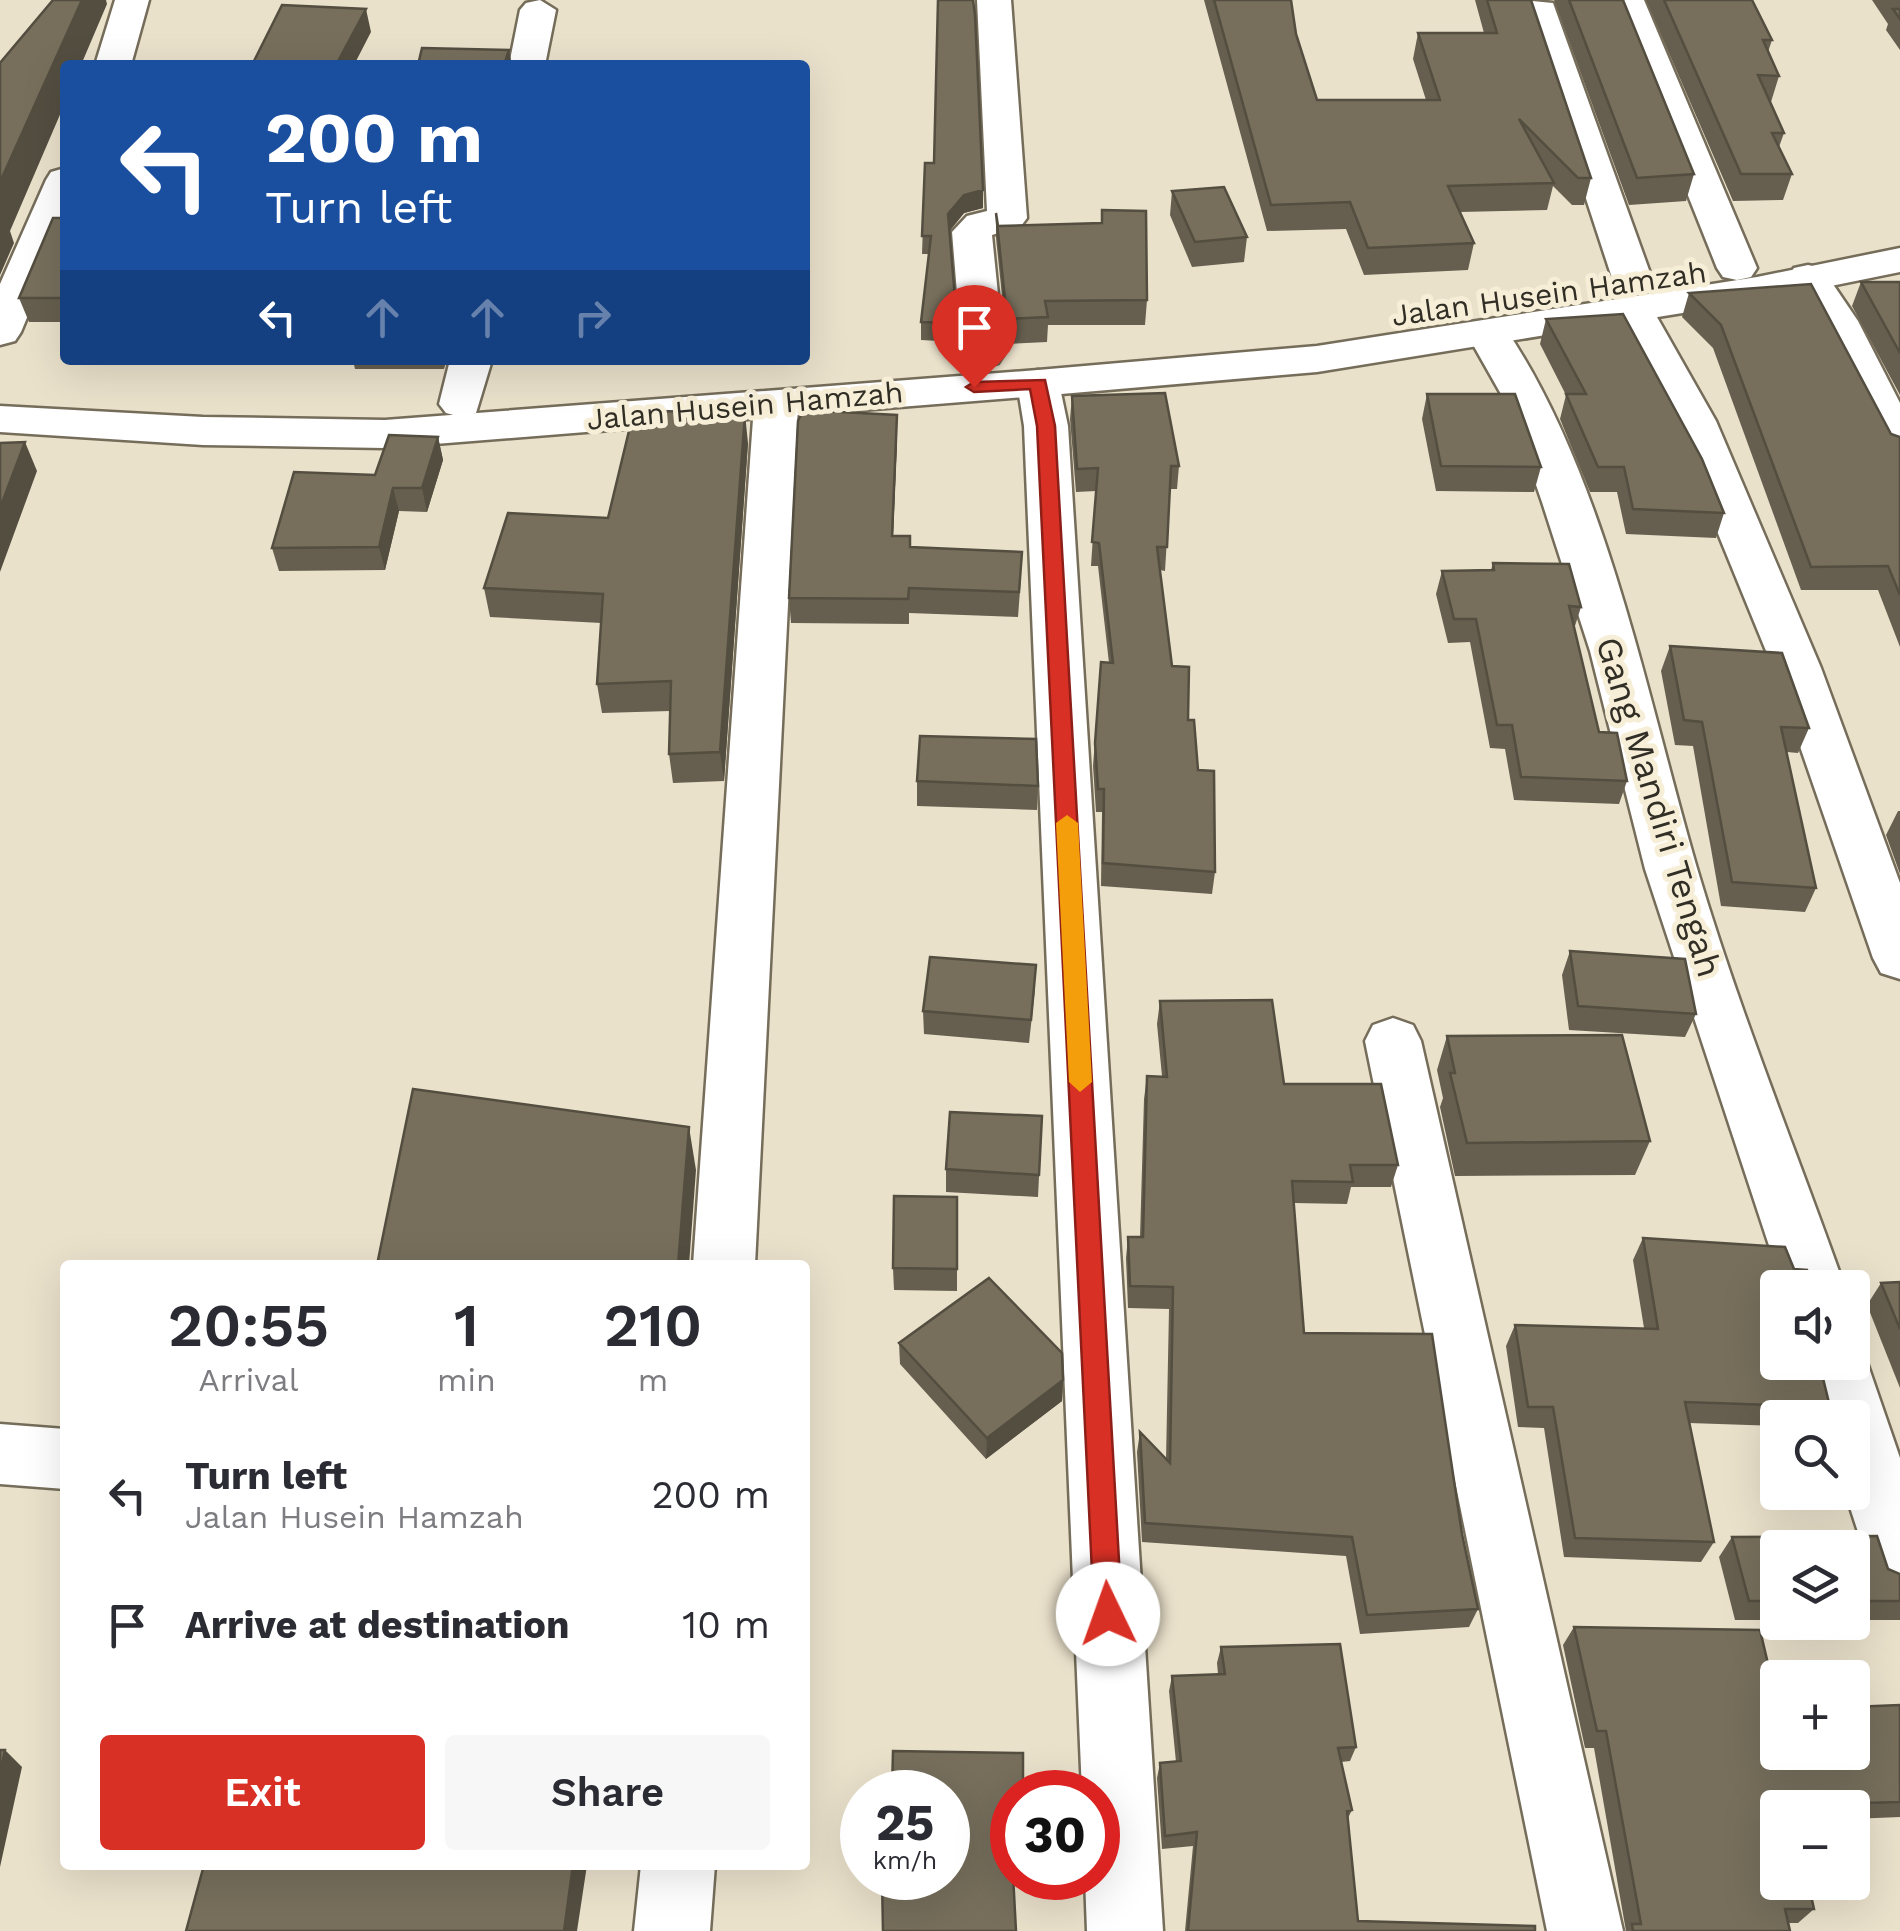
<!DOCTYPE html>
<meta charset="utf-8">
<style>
body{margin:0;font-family:"Work Sans",sans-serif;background:#f7f7f7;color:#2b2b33;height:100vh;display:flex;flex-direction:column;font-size:38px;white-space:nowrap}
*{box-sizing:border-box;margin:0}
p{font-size:32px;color:#7c7c81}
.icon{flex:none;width:55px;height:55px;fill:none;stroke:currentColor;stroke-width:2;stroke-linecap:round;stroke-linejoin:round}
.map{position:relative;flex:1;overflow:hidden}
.panel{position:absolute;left:60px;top:1260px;width:750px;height:610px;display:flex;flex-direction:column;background:#fff;border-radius:10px;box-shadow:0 10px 40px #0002}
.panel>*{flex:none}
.top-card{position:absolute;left:60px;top:60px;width:750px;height:305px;border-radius:10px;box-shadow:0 10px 40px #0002;background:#1a4fa0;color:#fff;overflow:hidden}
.tools{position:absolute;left:1760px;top:1270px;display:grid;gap:20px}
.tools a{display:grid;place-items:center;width:110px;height:110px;border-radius:10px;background:#fff;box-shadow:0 10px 40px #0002;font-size:50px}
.speed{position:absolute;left:840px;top:1770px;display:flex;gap:20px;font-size:50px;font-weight:700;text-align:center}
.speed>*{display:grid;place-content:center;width:130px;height:130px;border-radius:50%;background:#fff;box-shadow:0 10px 40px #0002;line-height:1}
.speed small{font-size:25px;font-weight:400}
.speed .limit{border:15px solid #d22;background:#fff;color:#111}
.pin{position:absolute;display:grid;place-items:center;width:85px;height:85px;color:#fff;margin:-102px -42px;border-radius:50% 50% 50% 0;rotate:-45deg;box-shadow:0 0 10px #0007}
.pin .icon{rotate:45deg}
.me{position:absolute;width:110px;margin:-55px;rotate:357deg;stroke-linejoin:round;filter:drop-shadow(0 0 8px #0008)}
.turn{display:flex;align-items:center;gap:35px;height:210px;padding:0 40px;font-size:45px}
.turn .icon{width:130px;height:130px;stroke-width:2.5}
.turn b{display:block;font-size:70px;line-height:85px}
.lanes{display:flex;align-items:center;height:95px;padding:0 40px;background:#0003;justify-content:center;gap:50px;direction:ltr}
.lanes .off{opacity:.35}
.eta{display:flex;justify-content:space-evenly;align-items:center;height:170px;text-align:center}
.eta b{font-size:60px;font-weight:600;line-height:70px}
.primary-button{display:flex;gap:20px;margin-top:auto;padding:20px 40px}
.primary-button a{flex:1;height:115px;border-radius:10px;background:#d93025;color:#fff;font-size:40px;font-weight:600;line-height:115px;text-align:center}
.primary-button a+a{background:#f7f7f7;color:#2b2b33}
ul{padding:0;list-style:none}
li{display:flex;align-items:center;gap:30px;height:130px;padding:0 40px}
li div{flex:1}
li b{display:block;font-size:38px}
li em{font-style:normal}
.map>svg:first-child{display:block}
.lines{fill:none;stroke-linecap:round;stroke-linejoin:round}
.minor-casing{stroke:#756d5a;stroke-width:5}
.tertiary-casing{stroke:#756d5a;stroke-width:5}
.minor{fill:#fff;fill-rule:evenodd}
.tertiary{fill:#fff;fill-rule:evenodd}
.wall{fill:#665f4f}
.shaded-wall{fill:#534e40}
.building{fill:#776f5c;stroke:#534e40;stroke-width:2.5}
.route{fill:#d93025;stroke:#8d1f18;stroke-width:2.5}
.slow{fill:#f59e0b}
.labels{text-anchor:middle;stroke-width:10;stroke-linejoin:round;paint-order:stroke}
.far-street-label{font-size:30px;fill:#312e25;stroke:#f7eed8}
.street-label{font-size:35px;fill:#312e25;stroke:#f7eed8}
</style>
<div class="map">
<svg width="1900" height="1931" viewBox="0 0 1900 1931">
<rect width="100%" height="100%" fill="#eae1cb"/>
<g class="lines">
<g class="minor-casing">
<path id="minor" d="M115,0H149L131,65H95Z
M540,0L556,10L545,65H509L520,10L526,3Z
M977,0H1011L1027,218L1021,226L992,235L1004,354L998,363L983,367L968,363L962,354L952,232L967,216L987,211Z
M1521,0L1553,3L1654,284L1648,293L1634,296L1620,293L1614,284Z
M1610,0H1644L1757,268L1751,277L1737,280L1723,277L1717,268Z
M65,168V226L21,332L15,341L0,345V284L46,180L51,172Z
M1808,265L1822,268L1858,321L1900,403V460L1884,456L1878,446L1816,321L1788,277L1794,268Z
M1632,298L1647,301L1653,310L1716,421L1821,668L1900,883V979L1881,973L1873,958L1773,668L1672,421L1611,310L1617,301Z
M1488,321L1503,325C1605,473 1646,693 1696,865C1738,1008 1795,1147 1845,1288H1783L1645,869L1590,651L1542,502L1510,410L1467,334L1473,325Z
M450,360H492L476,413L461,417L446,413L439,404Z
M1038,370L1053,374L1059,383L1068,426L1163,1931H1087L1085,1878H1098V1792H1082L1024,426L1017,383L1023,374Z
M776,392L791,396L798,405L755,1265H693L754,405L761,396Z
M1393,1018L1413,1025L1421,1041L1623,1931H1547L1365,1041L1373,1025Z
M1852,1339L1860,1342L1900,1458V1596L1876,1587L1845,1492H1852V1418H1823L1806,1362H1852Z
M0,1424L65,1429V1489L0,1484Z
M641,1865H715L710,1931H634Z"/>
</g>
<g class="tertiary-casing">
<path id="tertiary" d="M1900,248V272L1757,301L1317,372L1038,396L385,448L203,445L0,432V406L203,417L385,420L1038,370L1317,346L1757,277Z"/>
</g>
<use href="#minor" class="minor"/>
<use href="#tertiary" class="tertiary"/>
</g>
<path class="wall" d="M1204,0H1291L1296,34L1317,100H1426L1413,59L1418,33H1484L1475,0H1531L1591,178L1584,205H1572L1553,186L1547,210L1460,212L1474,243L1468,270L1364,275L1346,229L1267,231Z
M1554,0H1623L1694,174L1686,201L1629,205Z
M1646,0H1752L1772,40L1768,52L1779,76L1771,102H1769L1784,133L1779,147L1792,174L1783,200L1733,201Z
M1872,0H1900V50L1886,30L1888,24Z
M925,163L983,208L964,213L950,231L957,323V342L921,340V322L929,254H922Z
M1172,191L1247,237L1244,262L1192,267L1170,215Z
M996,213L998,226L1147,300L1145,325H1048L1047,342L1007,344L996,238Z
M65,218V322H29L19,298Z
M1861,282H1900V395L1852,306Z
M1689,293L1891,434L1900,437V647L1878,590H1801L1713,348L1682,317Z
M1546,319L1724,513L1716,538L1626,534L1617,492H1590L1560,419L1566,395L1540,344Z
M353,360H447L444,369H355Z
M1427,394L1541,467L1534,492L1436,491L1422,419Z
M1072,396L1179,466L1177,489H1170L1165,571L1160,570L1172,666L1188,720L1215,872L1212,894L1101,886L1102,812H1096L1093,766L1101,662L1109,663L1098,566H1091L1096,491L1076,492L1070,419Z
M438,437L443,460L427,512L399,511L385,570L279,571L272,548L375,475Z
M897,440L893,536L910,547L1021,577L1018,617L909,613V624L791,623L789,598Z
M748,443L724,781L673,783L669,754L670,711L602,713L597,684L601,623L490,617L484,588L608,518Z
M1493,563L1581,607L1574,629L1599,732L1627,781L1619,804L1514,800L1505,749L1490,748L1470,642L1448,643L1436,594L1442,571L1491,570Z
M1670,646L1809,728L1798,753L1787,752L1816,888L1805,912L1721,906L1693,746L1675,745L1661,671Z
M917,781L1038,786L1037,810L917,806Z
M1898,811H1900V874L1886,835Z
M1570,951L1696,1014L1685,1037L1569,1030L1562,975Z
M1035,989L1029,1043L924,1034L923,1011Z
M1160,1001L1284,1084L1398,1165L1391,1187H1351L1347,1204L1294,1203L1304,1333L1462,1534L1478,1609L1469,1627L1360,1634L1346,1556L1142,1542L1137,1452L1140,1432L1166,1460L1169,1309L1128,1308L1126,1258L1128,1237H1140L1144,1099L1147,1076H1162L1157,1024Z
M1447,1036L1650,1141L1635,1175L1455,1176L1440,1107L1443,1098L1437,1070Z
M1042,1116L1038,1197L946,1192V1169Z
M957,1197V1291L894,1290L893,1268Z
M1643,1238L1778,1288L1830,1407L1823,1418H1778V1426L1689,1423L1714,1542L1701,1562L1564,1557L1544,1428L1518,1427L1506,1346L1515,1325L1644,1328L1633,1260Z
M1900,1282V1388L1867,1305L1881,1283Z
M899,1343L1063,1380L1062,1401L986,1459L900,1364Z
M1877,1536L1888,1569L1900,1574V1620H1852V1548H1778V1620H1735L1719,1557L1732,1537Z
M1574,1627L1778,1752L1900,1705V1817L1852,1819V1808H1778L1814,1909L1798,1923H1788L1790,1931H1626L1594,1748H1585L1563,1645Z
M1221,1647L1356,1747L1350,1761L1341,1762L1352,1810L1348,1818L1358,1921L1535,1931H1185L1193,1846L1162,1849L1157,1778L1160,1763L1176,1762L1169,1691L1172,1676L1218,1674L1217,1663Z"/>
<path class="shaded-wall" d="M82,0H106L107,4L81,65H65V103L10,231L14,243L0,275V182Z
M366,9L371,32L354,65H336Z
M509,50L512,65H504Z
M983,190V208L964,213L948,232V214L964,195Z
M745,414L748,443L724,781L720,752Z
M897,415V440L892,561V536Z
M438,437L443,460L427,512L422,488Z
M25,442L37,471L0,572V508Z
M393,488L399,511L385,570L379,547Z
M689,1127L696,1170L689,1265H678Z
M1063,1380L1062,1401L986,1459L987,1438Z
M5,1750L22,1767L0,1867V1774Z
M573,1865H587L577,1931H564Z"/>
<path class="building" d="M53,0H82L0,182V63Z
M938,0H973L975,15L983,190L964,195L948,214L957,323L921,322L931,236H922L925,163H934Z
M1214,0H1291L1296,34L1317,100H1440L1418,33H1497L1487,0H1531L1591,178H1578L1519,119L1554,183L1448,186L1474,243L1368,248L1350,202L1271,205Z
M1569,0H1623L1694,174L1637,178Z
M1664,0H1752L1772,40H1763L1779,76L1758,75L1784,133H1772L1792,174H1741Z
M282,5L366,9L336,65H252Z
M1893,9H1900V19Z
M422,48L509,50L504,65H418Z
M1224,187L1247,237L1195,242L1172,191Z
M1102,210L1146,211L1147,300L1045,301L1048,317L1007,319L996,213L998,226L1102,223Z
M53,218H65V298H19Z
M1861,282H1900V353Z
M1811,284L1891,434L1900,437V595L1888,566L1811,567L1721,325L1689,293Z
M1623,314L1702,459L1724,513L1633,509L1624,467H1598L1566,394H1586L1546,319Z
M1165,393L1179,466H1171L1167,547H1157L1172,666L1189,667L1188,720H1194L1198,770L1214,771L1215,872L1103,863L1104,789H1098L1095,743L1101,662L1113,663L1099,543L1092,542L1098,468L1077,469L1072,396Z
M1427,394H1515L1541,467L1441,466Z
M634,410L745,414L720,752L669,754L671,681L597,684L603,594L484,588L508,513L608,518Z
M803,410L897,415L892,536H910V547L1022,552L1019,592L909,588L908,599L789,598L798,421Z
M389,435L438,437L422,488H393L379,547L272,548L294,472L375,475Z
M25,442L0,508V443Z
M1493,563L1569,564L1581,607L1569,606L1599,732L1617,733L1627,781L1521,777L1512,725H1497L1476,619H1454L1442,571L1494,570Z
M1670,646L1782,653L1809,728L1781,727L1816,888L1732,882L1702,722L1684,720Z
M920,736L1036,739L1038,786L917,781Z
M1570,951L1685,959L1696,1014L1578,1006Z
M930,957L1036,965L1031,1020L923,1011Z
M1272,1000L1284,1084H1381L1398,1165H1350L1353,1182L1292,1181L1304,1333L1432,1334L1462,1534L1478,1609L1367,1615L1352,1537L1145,1523L1140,1432L1170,1463L1173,1287L1130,1286L1128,1237H1143L1147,1076L1167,1077L1160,1001Z
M1622,1035L1650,1141L1467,1143L1450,1073H1455L1447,1036Z
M413,1089L689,1127L678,1265H377Z
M950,1112L1042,1116L1039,1175L946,1169Z
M894,1196L957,1197V1269L893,1268Z
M1643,1238L1785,1247L1794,1269L1807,1270L1811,1288H1778V1362H1819L1830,1407L1685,1402L1714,1542L1575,1538L1553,1407H1528L1515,1325L1658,1329Z
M989,1278L1062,1353L1063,1380L987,1438L899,1343Z
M1900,1282V1329L1881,1283Z
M1877,1536L1888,1569L1900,1574V1601H1852V1548H1778V1601H1749L1732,1537Z
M1574,1627L1760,1630L1778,1706V1752H1852V1707L1900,1705V1802L1790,1805L1791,1808H1778V1882H1808L1814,1909H1785L1790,1931H1633L1632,1924H1641L1606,1731H1597Z
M1340,1644L1356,1747L1338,1748L1352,1810L1347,1811L1358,1921L1535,1926V1931H1188L1197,1832L1165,1836L1160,1763L1181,1761L1172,1676L1225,1674L1221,1647Z
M0,1750H5L0,1774Z
M893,1751L1023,1753V1792H1012V1837H1011L1016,1931H883L882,1878H948V1792H892Z
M204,1865H573L564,1931H186Z"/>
<path class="route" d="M1045,380L1055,426L1122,1614L1118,1624L1108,1628L1098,1624L1094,1614L1037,426L1030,389L974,392L966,387L974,382Z"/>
<path class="slow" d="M1067,815L1078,823L1092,1082L1080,1092L1069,1082L1056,823Z"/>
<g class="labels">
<g class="far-street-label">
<text transform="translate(1549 294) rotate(-8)" y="10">Jalan Husein Hamzah</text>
<text transform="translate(745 406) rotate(-5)" y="10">Jalan Husein Hamzah</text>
</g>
<g class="street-label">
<text transform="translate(1659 807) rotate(73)" y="12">Gang Mandiri Tengah</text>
</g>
</g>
</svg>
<div class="tools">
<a><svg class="icon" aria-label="sound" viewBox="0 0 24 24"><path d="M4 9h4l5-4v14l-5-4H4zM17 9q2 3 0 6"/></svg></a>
<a><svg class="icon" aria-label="search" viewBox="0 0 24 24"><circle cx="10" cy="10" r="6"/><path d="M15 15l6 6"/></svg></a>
<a><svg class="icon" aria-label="layers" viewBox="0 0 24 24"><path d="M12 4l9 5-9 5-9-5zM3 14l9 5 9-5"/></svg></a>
<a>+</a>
<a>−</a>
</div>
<div class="speed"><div>25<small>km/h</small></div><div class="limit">30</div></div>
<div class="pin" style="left:974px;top:387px;background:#d93025"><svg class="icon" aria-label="arrive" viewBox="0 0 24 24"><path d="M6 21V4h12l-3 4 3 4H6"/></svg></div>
<svg class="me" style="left:1108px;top:1614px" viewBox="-20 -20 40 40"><circle r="19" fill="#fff"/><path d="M0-13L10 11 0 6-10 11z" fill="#d93025"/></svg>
<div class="top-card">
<div class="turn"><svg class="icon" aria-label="left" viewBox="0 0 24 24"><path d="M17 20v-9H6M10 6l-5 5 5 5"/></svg><div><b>200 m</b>Turn left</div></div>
<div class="lanes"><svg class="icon" aria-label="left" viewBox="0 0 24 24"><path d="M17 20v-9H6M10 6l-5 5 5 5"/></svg><svg class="icon off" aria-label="ahead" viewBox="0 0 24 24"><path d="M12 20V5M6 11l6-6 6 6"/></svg><svg class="icon off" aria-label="ahead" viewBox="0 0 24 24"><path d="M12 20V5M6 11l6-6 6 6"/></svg><svg class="icon off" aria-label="right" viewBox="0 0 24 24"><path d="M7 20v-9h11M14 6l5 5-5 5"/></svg></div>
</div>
<section class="panel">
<div class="eta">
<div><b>20:55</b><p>Arrival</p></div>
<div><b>1</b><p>min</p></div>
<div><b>210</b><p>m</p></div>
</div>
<ul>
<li><svg class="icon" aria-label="left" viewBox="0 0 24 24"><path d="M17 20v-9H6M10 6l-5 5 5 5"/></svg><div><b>Turn left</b><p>Jalan Husein Hamzah</p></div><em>200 m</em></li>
<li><svg class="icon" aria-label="arrive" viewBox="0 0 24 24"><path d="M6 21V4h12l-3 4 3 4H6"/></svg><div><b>Arrive at destination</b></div><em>10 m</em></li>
</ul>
<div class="primary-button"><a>Exit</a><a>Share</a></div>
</section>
</div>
